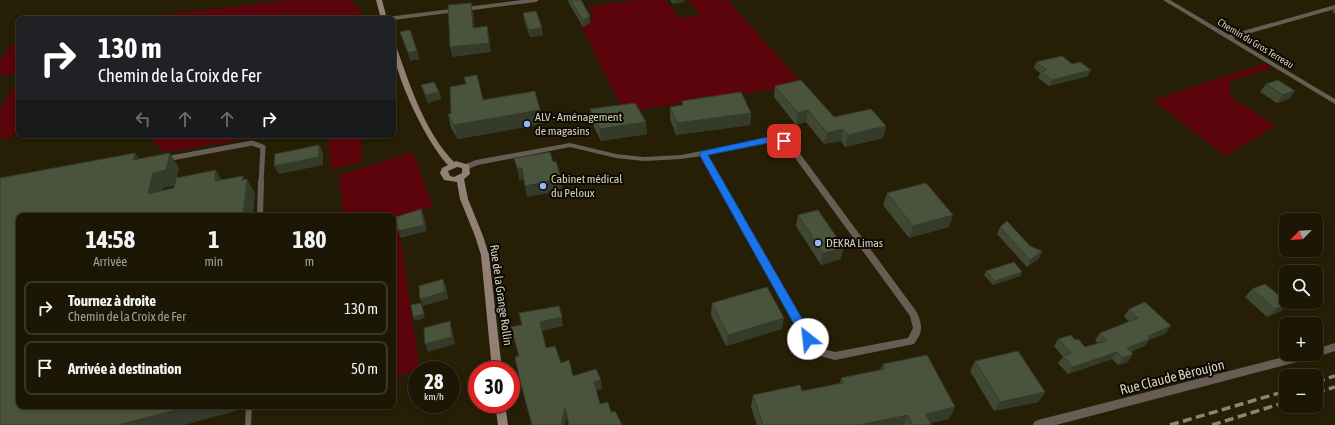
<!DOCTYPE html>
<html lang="fr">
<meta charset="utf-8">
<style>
body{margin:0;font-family:"Asap Condensed",sans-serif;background:#25200e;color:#f1f3f6;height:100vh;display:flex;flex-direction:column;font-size:15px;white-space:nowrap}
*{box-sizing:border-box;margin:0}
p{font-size:13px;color:#a09f9a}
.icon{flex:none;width:22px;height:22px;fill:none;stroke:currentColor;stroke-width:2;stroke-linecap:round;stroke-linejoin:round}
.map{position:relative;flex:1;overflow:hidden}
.details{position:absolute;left:16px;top:213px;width:380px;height:196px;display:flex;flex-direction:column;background:#1c1704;border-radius:8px;box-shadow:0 2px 6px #0003,0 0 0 1px #3a3626}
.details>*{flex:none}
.banner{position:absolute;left:16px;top:16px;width:380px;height:122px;border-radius:8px;box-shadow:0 2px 6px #0003,0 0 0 1px #3a3626;background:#202124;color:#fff;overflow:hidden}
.needle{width:26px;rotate:245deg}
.buttons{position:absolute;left:1279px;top:213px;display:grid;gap:8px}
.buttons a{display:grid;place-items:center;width:44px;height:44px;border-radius:8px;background:#1c1704;box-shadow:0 2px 6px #0003,0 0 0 1px #3a3626;font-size:20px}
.speed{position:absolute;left:408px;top:361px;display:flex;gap:8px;font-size:20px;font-weight:700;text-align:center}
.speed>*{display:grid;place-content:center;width:52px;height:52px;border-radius:50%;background:#1c1704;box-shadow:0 2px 6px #0003,0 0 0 1px #3a3626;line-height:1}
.speed small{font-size:10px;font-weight:400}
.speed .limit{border:6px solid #d22;background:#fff;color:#111}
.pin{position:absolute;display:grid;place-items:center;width:34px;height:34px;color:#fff;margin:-17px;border-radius:8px;box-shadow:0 2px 6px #0006}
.me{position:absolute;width:44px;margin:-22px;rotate:331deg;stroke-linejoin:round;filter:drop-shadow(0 0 3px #0008)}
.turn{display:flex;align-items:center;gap:14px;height:84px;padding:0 16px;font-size:18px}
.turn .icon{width:52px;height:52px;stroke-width:2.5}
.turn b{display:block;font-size:28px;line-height:34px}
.lanes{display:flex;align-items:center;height:38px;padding:0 16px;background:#0003;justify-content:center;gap:20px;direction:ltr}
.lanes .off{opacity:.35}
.eta{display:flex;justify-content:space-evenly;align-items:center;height:68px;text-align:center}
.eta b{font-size:24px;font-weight:700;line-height:28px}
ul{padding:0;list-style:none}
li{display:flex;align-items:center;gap:12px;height:54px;margin:0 8px 6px;padding:0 8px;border:2px solid #3a3626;border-radius:8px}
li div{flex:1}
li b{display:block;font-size:15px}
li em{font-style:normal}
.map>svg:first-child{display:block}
.green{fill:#5b040b}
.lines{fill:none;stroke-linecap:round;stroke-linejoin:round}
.lane-far1{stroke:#675d55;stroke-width:5}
.lane{stroke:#675d55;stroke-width:6}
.street{fill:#675d55;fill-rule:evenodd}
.secondary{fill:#918073;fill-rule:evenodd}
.rail{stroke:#8b8572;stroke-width:3.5;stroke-dasharray:9 4.5;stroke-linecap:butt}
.wall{fill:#404834}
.shaded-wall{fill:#343b2a}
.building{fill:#4a543c;stroke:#343b2a}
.route{fill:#1a73e8;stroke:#114b97}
.poi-dot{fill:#91b8fd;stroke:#0c0902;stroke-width:1.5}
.labels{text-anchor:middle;stroke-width:4;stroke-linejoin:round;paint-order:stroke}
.far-street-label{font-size:10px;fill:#d6d1c2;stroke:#0c0902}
.poi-label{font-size:12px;fill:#d6d1c2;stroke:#0c0902;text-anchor:start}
.street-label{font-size:12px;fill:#d6d1c2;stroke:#0c0902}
.near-street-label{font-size:14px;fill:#d6d1c2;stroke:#0c0902}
</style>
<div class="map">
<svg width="1335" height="425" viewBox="0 0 1335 425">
<rect width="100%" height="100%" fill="#261f06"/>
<path class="green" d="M293,0H350L362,13L363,19H144L150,16Z
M639,0H665L680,18L700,15L689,0H728L803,85L624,112L580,23L594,19L589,6Z
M19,37V74L0,76V61L17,38Z
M1265,63L1273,68L1229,81L1231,97L1276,126L1225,156L1153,100Z
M19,76V128L12,137L0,138V111Z
M148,135H273L164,152Z
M328,135H364L361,145L362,162L331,170Z
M413,152L433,207L397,216L420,370L393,377V216H344L339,175Z"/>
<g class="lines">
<path class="lane-far1" d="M166,159L252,143L263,147L261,183"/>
<path class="lane" d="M260,216L261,182
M248,425L249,406"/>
<path class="street" d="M522,0H539L536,2L393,20V19H384L387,17Z
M1163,0H1170L1229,35L1335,5V9L1233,38L1335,99V104Z
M768,138H777L790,140L916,311C923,324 923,332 914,344L835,360L817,355L805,342L701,156L681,159L644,161L616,158L570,147L478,165L466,170L462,167L463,165L476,160L570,143L616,154L644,157L681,155ZM768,142L785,144L910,316L913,328L908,338L835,352L823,349L811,336L707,154Z
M1335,343V351L1316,357L1056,425H1033L1034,422L1038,420L1295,354H1316V349Z"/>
<path class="secondary" d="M376,0H382L387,19H381Z
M393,44L396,46C410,85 424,131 454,162L456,161L469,165L470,174L464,179L468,199L483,236L489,255L502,370H492L481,255L475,236L460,199L457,182L444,180L440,173L442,168L448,165C427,143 393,74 393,44ZM457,167L462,168V173L454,177L450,176L448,171Z
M495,404H505L508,425H498Z"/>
<path class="rail" d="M1316,382L1335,376
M1316,393L1335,387
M1170,425L1286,391
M1212,425L1286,402"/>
</g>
<path class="wall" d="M567,0H581L590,23L583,27Z
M670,0H684V2L673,4Z
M1335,8V14L1332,12Z
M523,13L543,35L530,37L524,20Z
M1036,62L1088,76L1049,86L1038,78L1040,73L1034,68Z
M1266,84L1289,99L1277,103L1260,92Z
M421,85L439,92L441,99L428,103L424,93Z
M775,86L834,117L886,126L883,138L845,147L841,141L824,144L806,122L796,125L774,97Z
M483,100L542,124L458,139L451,128L448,114H451Z
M682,101L751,113L750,125L676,135L670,119V107L682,106Z
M590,109L646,122L647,134L601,141L591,121Z
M887,193L949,227L909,238L883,205Z
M798,215L841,259L821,265L796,226Z
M1000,227L1030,246L1042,251L1039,258L1027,267L997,234Z
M986,271L1022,272L1020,276L993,285L984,275Z
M1252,289L1289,303L1281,311L1267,317L1245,297Z
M712,303L782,329L726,346L711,315Z
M1129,309L1165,334L1149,340L1145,346L1131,352L1128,362L1118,365L1112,359L1068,374L1058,363L1063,357L1054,346L1058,339L1075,340L1085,347L1098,343L1095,340L1100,333L1129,322L1124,316Z
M975,361L1045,392L1038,402L994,411L970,371Z
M883,364L949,419L930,423L931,425H757L751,407L753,395L802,391L840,383L841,378L880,370Z"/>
<path class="shaded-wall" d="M673,0H684V2L673,4Z
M471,3L473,12L475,38L473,28Z
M590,16V23L583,27V20Z
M487,26L489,36L491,52L452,57L450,47Z
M542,28L543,35L530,37L529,30Z
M417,51L420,59L410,61L408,53Z
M1091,70L1088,76L1049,86L1052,80Z
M1295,91L1289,99L1277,103L1283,95Z
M439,92L441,99L428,103L426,95Z
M540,110L542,124L458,139L454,125Z
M808,110L806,122L796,125L798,113Z
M751,113L750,125L676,135L677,123Z
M646,122L647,134L601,141L600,129Z
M886,126L883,138L845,147L848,135Z
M843,129L841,141L824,144L827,133Z
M319,145L323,153V165L279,174L274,166Z
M135,153L145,168L133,160Z
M170,153L179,168L176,185L163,188L159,209L148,194L153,173Z
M517,168H522L524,179L519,180Z
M216,170L225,185L215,181Z
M243,176L246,183L247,179L255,194L253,216H243Z
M561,179L562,191L527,197L525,186Z
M421,209L424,216L427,231L401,238L398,231Z
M953,215L949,227L909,238L913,226Z
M844,248L841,259L821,265L823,253Z
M1042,251L1039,258L1027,267L1030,260Z
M1022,272L1020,276L993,285L995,281Z
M443,279L446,286L448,299L423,306L420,299Z
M421,303L425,318L415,321L413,317Z
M1289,303L1281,311L1267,317L1275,309Z
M562,317L563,326L542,331L540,322Z
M784,318L782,329L726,346L728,335Z
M450,321L452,329L455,344L428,352L425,344Z
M1171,326L1165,334L1149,340L1145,346L1122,355L1127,348L1148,336Z
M1117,352L1112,359L1068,374L1073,367Z
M1133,354L1128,362L1118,365L1123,358Z
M601,380L602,389L595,391L594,382Z
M1045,392L1038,402L994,411L1000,402Z
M192,406H237L236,411L184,425H118Z
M955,407L949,419L922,425L926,414Z
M565,408L567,417L565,425H561Z
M908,415L903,425H859Z"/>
<path class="building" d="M570,0H581L590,16L583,20Z
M471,3L473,28L487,26L489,43L450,47L448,5Z
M536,11L542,28L529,30L523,13Z
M410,30L417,51L408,53L400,32Z
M1062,56L1072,64L1080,62L1091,70L1052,80L1041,72L1047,70L1036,62Z
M477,75L483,100L535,91L540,110L454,125L448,114H451L450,87L466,84L464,77Z
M801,80L834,117L871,109L886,126L848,135L843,129L827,133L808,110L798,113L775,86Z
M1278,80L1295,91L1283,95L1266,84Z
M434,82L439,92L426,95L421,85Z
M741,92L751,113L677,123L670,107L683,105L682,101Z
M635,103L646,122L600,129L590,109Z
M319,145V157L274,166L275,154Z
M550,152L553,162L556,161L561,179L525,186L522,168H517L514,158Z
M135,153L133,160L170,153L166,170L153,173L148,194L174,188L176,178L216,170L215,181L243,176L242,180L247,179L243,216H19V406H192L118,425H0V178Z
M926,183L953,215L913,226L887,193Z
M421,209L424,225L398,231L396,217Z
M818,210L844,248L823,253L798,215Z
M1007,221L1030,246L1042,251L1030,260L1000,227Z
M1014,262L1022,272L995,281L986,271Z
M443,279L445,292L420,299L419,286Z
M1265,284L1286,301V302L1289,303L1275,309L1252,289Z
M767,287L784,318L728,335L712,303Z
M1145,302L1171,326L1148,336L1150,339L1127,348L1133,354L1123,358L1117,352L1073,367L1063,356L1071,353L1058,339L1071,335L1075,340L1078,339L1085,347L1107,341L1100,333L1138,318L1129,309Z
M421,303L424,314L413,317L411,305Z
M559,306L562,317L540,322L546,348L555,346L561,363L569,360L573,376L596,369L601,380L594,382L600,404L608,402L611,412L615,411L622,425H569L565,408L561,425H532L520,381L515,357L519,356L511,327L522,325L519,313Z
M450,321L452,337L425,344L424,328Z
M1018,351L1045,392L1000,402L975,361Z
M927,355L955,407L926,414L931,425H913L908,415L859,425H763L753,395L800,385L802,391L843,383L841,378L885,369L883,364Z"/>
<path class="route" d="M768,137L784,139L789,141L784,144L768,143L708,155L812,336L813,339L812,342H804L699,154L703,151Z"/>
<g class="poi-dot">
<circle cx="527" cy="124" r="4"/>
<circle cx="543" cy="186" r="4"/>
<circle cx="818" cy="243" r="4"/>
</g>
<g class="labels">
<g class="far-street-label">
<text transform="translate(1256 43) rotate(31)" y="4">Chemin du Gros Terreau</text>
</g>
<g class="poi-label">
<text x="535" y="121">ALV - Aménagement<tspan x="535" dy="14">de magasins</tspan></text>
<text x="551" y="183">Cabinet médical<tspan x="551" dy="14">du Peloux</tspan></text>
<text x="826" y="247">DEKRA Limas</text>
</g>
<g class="street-label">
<text transform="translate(501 295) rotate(82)" y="4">Rue de la Grange Rollin</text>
</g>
<g class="near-street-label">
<text transform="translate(1172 377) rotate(-14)" y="5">Rue Claude Béroujon</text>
</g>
</g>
</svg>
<div class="buttons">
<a><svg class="needle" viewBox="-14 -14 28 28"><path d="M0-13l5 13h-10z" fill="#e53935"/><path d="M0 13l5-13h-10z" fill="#a09f9a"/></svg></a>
<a><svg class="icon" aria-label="search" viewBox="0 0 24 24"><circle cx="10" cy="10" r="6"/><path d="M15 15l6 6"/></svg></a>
<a>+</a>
<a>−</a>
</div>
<div class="speed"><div>28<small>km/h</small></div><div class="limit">30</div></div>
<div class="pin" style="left:784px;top:141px;background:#d93025"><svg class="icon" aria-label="arrive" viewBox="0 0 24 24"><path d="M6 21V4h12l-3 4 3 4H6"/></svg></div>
<svg class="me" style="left:808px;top:339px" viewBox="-20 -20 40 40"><circle r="19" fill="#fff"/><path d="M0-13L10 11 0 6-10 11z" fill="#1a73e8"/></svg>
<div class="banner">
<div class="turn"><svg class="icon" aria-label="right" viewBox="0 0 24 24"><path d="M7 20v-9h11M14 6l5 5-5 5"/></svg><div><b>130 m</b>Chemin de la Croix de Fer</div></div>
<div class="lanes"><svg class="icon off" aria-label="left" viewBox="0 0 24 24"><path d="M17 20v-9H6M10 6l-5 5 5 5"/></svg><svg class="icon off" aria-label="ahead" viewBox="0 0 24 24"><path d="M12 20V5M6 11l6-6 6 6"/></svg><svg class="icon off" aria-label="ahead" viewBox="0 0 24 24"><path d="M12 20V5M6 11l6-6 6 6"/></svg><svg class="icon" aria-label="right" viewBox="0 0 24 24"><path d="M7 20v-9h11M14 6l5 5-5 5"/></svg></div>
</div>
<section class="details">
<div class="eta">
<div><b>14:58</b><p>Arrivée</p></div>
<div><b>1</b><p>min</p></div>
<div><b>180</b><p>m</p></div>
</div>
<ul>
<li><svg class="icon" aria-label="right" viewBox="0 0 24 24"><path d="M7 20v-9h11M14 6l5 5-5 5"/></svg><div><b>Tournez à droite</b><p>Chemin de la Croix de Fer</p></div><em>130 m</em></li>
<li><svg class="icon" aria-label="arrive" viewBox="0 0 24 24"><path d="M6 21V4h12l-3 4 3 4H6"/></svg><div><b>Arrivée à destination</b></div><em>50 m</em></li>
</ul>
</section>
</div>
